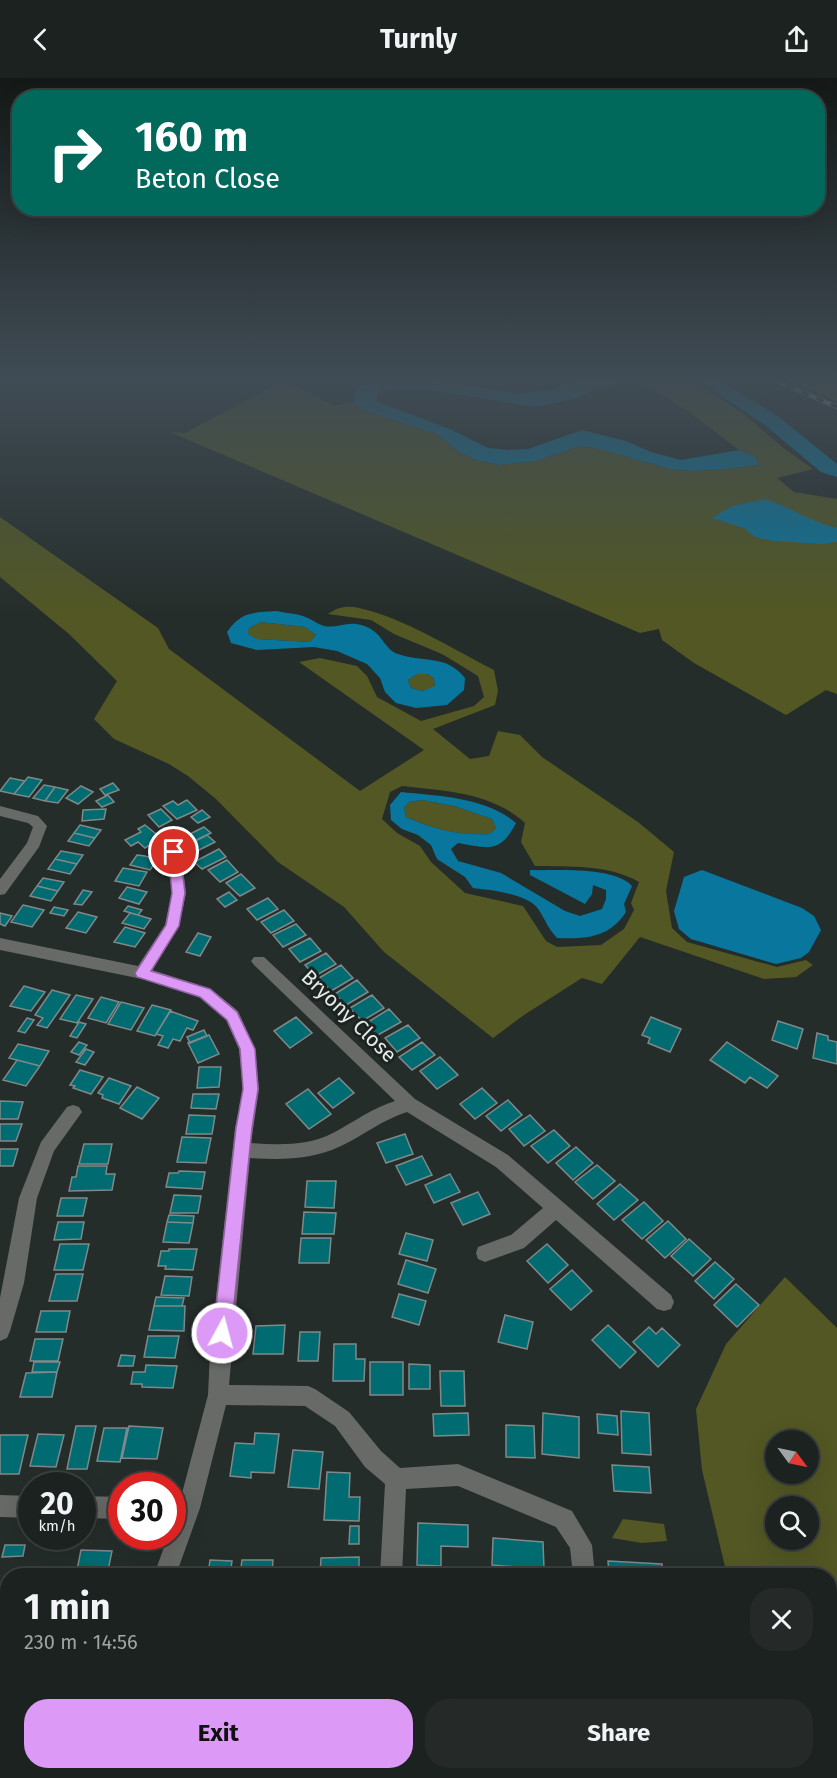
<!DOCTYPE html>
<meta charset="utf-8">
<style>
body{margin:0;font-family:"Fira Sans",sans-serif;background:#252a29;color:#f1f3f6;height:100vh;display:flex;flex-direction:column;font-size:22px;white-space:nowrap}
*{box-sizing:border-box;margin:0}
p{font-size:20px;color:#a0a4a5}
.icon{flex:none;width:33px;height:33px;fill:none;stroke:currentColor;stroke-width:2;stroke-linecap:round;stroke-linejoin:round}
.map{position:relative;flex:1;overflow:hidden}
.side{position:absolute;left:0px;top:1490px;width:837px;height:212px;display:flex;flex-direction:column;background:#1c2220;border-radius:24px 24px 0 0;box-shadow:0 6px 24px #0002,0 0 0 2px #3a3f3e}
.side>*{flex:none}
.banner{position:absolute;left:12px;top:12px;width:813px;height:126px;border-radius:24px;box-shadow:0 6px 24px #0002,0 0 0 2px #3a3f3e;background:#00695c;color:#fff;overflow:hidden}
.needle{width:39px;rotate:123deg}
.tools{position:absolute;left:765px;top:1352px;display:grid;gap:12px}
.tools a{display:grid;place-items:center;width:54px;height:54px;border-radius:50%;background:#1c2220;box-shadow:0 6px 24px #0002,0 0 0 2px #3a3f3e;font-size:30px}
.speed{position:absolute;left:18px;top:1394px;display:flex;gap:12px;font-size:30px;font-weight:700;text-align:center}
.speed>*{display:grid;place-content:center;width:78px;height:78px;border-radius:50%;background:#1c2220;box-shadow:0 6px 24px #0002,0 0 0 2px #3a3f3e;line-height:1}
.speed small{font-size:15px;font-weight:400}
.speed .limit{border:9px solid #d22;background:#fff;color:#111}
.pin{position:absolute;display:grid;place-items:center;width:51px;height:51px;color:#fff;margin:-26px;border:3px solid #fff;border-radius:50%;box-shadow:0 2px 6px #0007}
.me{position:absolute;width:66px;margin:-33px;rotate:7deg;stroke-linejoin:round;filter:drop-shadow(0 0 4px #0008)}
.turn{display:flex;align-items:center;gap:21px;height:126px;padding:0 24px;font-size:27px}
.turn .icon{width:78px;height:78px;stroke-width:2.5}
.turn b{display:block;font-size:42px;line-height:51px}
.round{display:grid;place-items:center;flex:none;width:63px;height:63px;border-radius:24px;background:#252a29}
.headline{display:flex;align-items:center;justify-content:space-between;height:102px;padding:0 24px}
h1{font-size:36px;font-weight:700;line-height:45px}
.button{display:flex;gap:12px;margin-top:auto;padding:12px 24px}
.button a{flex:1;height:69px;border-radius:24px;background:#dc99f5;color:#111;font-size:24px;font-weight:700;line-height:69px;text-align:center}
.button a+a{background:#252a29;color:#f1f3f6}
header{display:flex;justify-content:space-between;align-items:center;height:78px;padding:0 24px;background:#1c2220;font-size:27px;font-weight:700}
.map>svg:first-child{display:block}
.green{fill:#525723;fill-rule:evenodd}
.water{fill:#09779d;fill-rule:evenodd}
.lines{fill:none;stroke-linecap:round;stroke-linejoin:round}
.river{fill:#09779d;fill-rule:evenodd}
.building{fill:#006c72;stroke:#7f8989;stroke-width:1.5}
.minor{fill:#686a68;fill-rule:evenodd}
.rail-casing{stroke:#adb2b0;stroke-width:4.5}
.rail{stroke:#1c2320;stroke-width:3;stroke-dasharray:8;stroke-linecap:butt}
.route{fill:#dc99f5;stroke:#8f639f;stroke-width:1.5}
.labels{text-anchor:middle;stroke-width:6;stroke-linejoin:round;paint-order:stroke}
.street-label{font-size:21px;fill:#e7ebea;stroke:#1c2320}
</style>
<header><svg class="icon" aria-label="back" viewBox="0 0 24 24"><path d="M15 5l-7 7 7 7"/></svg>Turnly<svg class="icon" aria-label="share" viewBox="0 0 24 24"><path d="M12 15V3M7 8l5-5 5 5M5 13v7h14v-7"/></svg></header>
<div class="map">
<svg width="837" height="1700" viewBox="0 0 837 1700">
<rect width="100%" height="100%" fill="#252d2a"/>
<path class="green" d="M635,301H691L745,337L782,369L813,391L777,400L794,414L837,421V616L826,612L786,637L694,585L662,562L659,551L640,555L170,354L185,355L285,302L335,328L354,323L361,331L437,356L459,374L477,382L499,387L536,383L580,368L599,371L670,391L692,393L726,391L759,387L754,378L739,372L689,334Z
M784,301H837V324Z
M0,439L158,550L169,571L360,713L424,672L299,584L320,580L357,588L367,598L377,619L421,643L474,628L484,619L478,598L442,576L394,556L371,542L328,536C337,529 348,527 359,530C402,539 453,571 494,592L498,613L495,627L433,651L470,681L489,678L498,653L520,657L542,679L638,744L674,774L666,813L672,850L687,864L777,889L806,882L813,887L796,899L764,901L640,859L602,906L582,900L524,937L493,960L384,874L344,829L278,784L216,721L188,698L169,686L114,661L94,641L117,603L69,556L0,499ZM402,708C445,713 491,714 525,745L521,764L535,788C570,789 608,786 639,804L631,825L634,832L624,851L601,867L557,869L546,863L523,828L465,815L431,784L420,768L397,755L382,741L390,714Z
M261,544L305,549L316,557L310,564L257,561L247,556L249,550Z
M417,596H427L434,600L435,609L423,613L411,610L408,602Z
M422,722L454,728L492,741L496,750L490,756C460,758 433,751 406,739L404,730L409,724Z
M785,1199L837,1250V1586L834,1590L837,1594V1700H806L801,1694H830V1497H727L702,1392L696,1331L726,1266ZM776,1362H808V1395H776ZM776,1428H808V1461H776Z
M623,1441L664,1446L667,1463L642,1465L612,1460Z"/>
<path class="water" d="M576,301H626V304L603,308L577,320L537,329L430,312H390L378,314L376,323L452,352L488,370L508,372L528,371L582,352L626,363L651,374L681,382L739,372L754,378L759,387L726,391L692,393L670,391L599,371L580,368L536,383L499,387L477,382L459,374L437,356L361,331L354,323L356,310L370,304L441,303L518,316L550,312Z
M765,421C790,429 811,444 837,450V464L823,466L774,463L755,459L744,450L712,440L732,428Z
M276,533C285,535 294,535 303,538C310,540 317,546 324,548C339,551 350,540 369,550C383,557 385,572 398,576C424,585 446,576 465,600L464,612L447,627L416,630L396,625L385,614L380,600L367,586L337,573L314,569L257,572L231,565L227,554C242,533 252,535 276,533ZM261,544L305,549L316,557L310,564L257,561L248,556L249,550ZM417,596H427L434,600L435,608L423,613L411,610L408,602Z
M401,714C438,718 486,719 516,745C500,776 488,770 458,765L451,771L458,783L501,795L565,833L580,838L602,831L606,821V812L593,807L592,816L585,826L530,797V792C557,793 613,788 632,808L624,826L626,834C609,860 586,861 557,860C547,849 546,843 539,832C530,816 491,812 473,810L465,799L437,781L431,767L418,757L402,751L391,742L390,727ZM422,722L454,728L492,741L496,750L490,756C460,758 433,751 406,739L404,730L409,724Z
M702,792L802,830L814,838L821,852L809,874L801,880L776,886L691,861L679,851L674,833L684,799Z"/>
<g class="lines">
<path class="river" d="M696,301H717L779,339L837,386V399L821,394L765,347Z"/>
</g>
<path class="building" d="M28,699L42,702L29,719L14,716Z
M10,700L25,703L14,716L0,713Z
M113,705L119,712L105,717L100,711Z
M44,707L55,709L45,723L33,720Z
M81,708L93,714L78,726L66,720Z
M55,709L68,712L58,725L45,723Z
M108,717L114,724L102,729L96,723Z
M187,722L197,732L177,741L163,728L173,723L178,727Z
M106,731L104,741L82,743L83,732Z
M161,731L172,742L159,749L148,737Z
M202,732L210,739L198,745L191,739Z
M80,747L101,752L95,760L74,755Z
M145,747L161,760L145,770L138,764L131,768L125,762L141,754L138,751Z
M204,749L211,755L196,762L190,756Z
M74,755L95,760L89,768L68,763Z
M207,757L215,764L193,775L186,768Z
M219,771L226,779L202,791L194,784Z
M61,773L83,777L77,786L55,781Z
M137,777L145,778L157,782L150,792L130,787Z
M55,781L77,786L70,796L48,791Z
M227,782L238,794L220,804L208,792Z
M123,790L147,794L139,808L115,803Z
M241,796L255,810L240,818L226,805Z
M43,800L64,804L58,813L37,808Z
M37,808L58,813L51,823L30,818Z
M127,809L147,814L139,826L119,820Z
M83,812L92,814L82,827L74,826Z
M229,814L237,822L225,829L217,821Z
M268,820L278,831L257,842L247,831Z
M23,827L44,832L32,849L11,844Z
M128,828L142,832L138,837L124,833Z
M54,829L68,832L64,838L50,835Z
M284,832L294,843L271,855L261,844Z
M78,834L97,839L86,855L66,850Z
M0,835L12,838L5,848L0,846Z
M130,835L138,837L151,841L144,851L122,845Z
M296,846L306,857L283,869L273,857Z
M125,849L145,855L135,869L114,864Z
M198,855L211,859L200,878L186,874Z
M310,860L321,873L300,884L289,871Z
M326,875L336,886L315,898L305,887Z
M341,887L353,900L331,913L319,900Z
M357,902L368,914L346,927L335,916Z
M24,908L45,914L31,933L10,928Z
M52,912L70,917L47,950L37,947L43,940L35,937Z
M76,917L93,921L77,945L60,941Z
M372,917L384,930L362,943L350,930Z
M101,919L119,924L106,945L88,940Z
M121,924L144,930L131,952L108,946Z
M152,927L171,932L155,958L137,953Z
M389,931L401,944L376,958L365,946Z
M170,933L198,943L193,952L187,950L180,963L173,961L168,970L158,967L163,958L156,956Z
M296,939L312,955L290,970L274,953Z
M651,939L681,951L670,974L648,965L650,960L642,957Z
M27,940L34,942L25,955L18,953Z
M778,943L803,951L797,971L772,962Z
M79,944L86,946L77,960L70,958Z
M408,947L420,960L397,974L385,960Z
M204,952L207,958L190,965L187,959Z
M817,955L828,958V962L837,964V986L813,980Z
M209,957L219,976L198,985L188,965Z
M79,964L87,967L79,977L71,974Z
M422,964L435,977L412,992L399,979Z
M727,964L778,998L767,1010L750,999L745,1005L710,982Z
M18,966L49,973L40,988L9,980Z
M86,971L94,974L85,987L76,984Z
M440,979L458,997L437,1011L420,993Z
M17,982L40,988L26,1008L3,1002Z
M199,989H221L219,1009L197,1010Z
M80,992L103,999L91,1016L73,1010L75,1008L70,1007Z
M109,1000L131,1008L119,1026L102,1020L103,1017L98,1015Z
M339,1000L354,1015L333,1030L318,1015Z
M137,1009L159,1020L142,1041L120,1030Z
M482,1010L497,1025L475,1041L460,1026Z
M308,1011L331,1036L309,1051L286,1026Z
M193,1016H219L216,1031L191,1030Z
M508,1022L522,1037L501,1053L486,1038Z
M0,1023L23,1024L18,1041H0Z
M189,1037L215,1038L212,1056H186Z
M530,1037L545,1053L524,1068L509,1051Z
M0,1046H22L16,1063H0Z
M554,1052L570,1068L548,1085L531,1068Z
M405,1056L413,1076L386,1085L377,1065Z
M182,1059L211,1060L206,1085L177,1084Z
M84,1066H112L108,1086H79Z
M576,1069L593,1085L573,1102L556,1085Z
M0,1071H18L13,1088H0Z
M422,1078L432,1097L406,1107L396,1088Z
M597,1087L615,1103L593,1121L575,1104Z
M78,1088H107L106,1096H115L112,1112L69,1113L72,1099H76Z
M179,1093L205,1094L202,1111L166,1109L169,1095H178Z
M450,1096L460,1114L434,1125L425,1107Z
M307,1103H336L334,1130L305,1129Z
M620,1106L638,1122L614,1142L597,1126Z
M478,1114L490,1136L463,1147L451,1125Z
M174,1117L201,1118L198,1135H170Z
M61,1120H87L83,1138H57Z
M644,1124L663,1143L642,1161L622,1142Z
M304,1134L336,1135L334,1156H302Z
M169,1137L194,1138L193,1145L167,1144Z
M668,1143L686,1161L665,1180L646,1162Z
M58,1144H84L81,1161L54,1162Z
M167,1144L193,1145L189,1165L163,1164Z
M406,1155L433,1162L427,1183L399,1176Z
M301,1160H331L329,1185H299Z
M689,1161L711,1181L693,1198L671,1178Z
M60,1166H89L83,1192H54Z
M547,1166L568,1187L548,1205L527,1183Z
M169,1171H197L193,1192L165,1191L166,1188H158L161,1173H169Z
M406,1182L436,1191L428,1215L398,1206Z
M715,1184L734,1201L714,1221L695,1203Z
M572,1192L592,1213L571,1232L550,1211Z
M56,1196H83L77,1223H49Z
M165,1198L192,1199L189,1218L161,1217Z
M736,1206L759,1227L737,1249L714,1227Z
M399,1216L426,1223L419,1247L392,1239Z
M156,1219L184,1220L182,1228H154Z
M154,1228H185L184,1253L149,1252Z
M41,1233H70L66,1254H36Z
M505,1237L533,1244L527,1271L498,1264Z
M285,1247L283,1276H253L256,1248Z
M608,1247L636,1274L620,1290L592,1262Z
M649,1249L656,1256L662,1250L680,1267L658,1289L633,1264Z
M300,1254H320L318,1283H298Z
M148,1258H179L175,1280L144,1279Z
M35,1261H63L58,1283H30Z
M334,1266H356V1281H365L364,1303H333Z
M121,1277L135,1278L133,1288H118Z
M34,1284H60L57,1294H32Z
M370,1284H403V1317H370Z
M409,1286L430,1287V1311H409Z
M146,1287L177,1288L173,1310L142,1309V1306H131L133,1294H145Z
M440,1293H464L465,1328H441Z
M57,1294L52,1319H20L26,1295Z
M621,1333L649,1335L651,1377L622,1375Z
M468,1335L469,1357L434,1358L433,1336Z
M543,1335L579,1339V1380L542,1376Z
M597,1336L617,1338L618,1357L598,1355Z
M506,1347L534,1348L535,1380L506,1379Z
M76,1348H96L87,1391H67Z
M129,1348L163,1350L157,1381L122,1380Z
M104,1350H127L120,1384L97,1383Z
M255,1355L279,1356L274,1395L251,1394V1400L230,1398L235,1365L254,1366Z
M38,1356L64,1357L56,1389L30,1388Z
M0,1357H28L19,1396H0Z
M293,1372L323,1374L319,1411L288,1409Z
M612,1387L649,1389L651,1415L614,1413Z
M327,1394L350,1395L349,1419H360L359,1443L324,1442Z
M418,1445L468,1447V1469L441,1468V1488L417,1487Z
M350,1448H359V1466H349Z
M493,1460L543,1464L544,1491L492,1487Z
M5,1467H25L23,1478L2,1479Z
M81,1472L112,1473L107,1497H76Z
M359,1479V1497H320L321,1480Z
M210,1482L232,1483L230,1497H208Z
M242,1482H273L272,1497H240Z
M608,1483L662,1486L663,1497H609Z
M21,1694H55L54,1700H20Z"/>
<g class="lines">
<path class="minor" d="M0,728L38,738L47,748L39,769L5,816L0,817V801L27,765L33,749L28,745L0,738Z
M174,769L181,774L186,815L179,848L152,892L211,911L238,933L255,971L259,1011L251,1065C278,1067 308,1068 333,1055C354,1044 372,1030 395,1023L254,887L251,883L254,879H264L415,1021L508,1077L671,1217L674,1224L671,1231L664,1233L657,1231L556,1142L524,1170L485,1184L478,1181L476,1175L478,1169L511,1157L543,1130L496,1089L407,1034C382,1042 364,1057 341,1068C312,1082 281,1082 250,1080L229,1307L308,1308L315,1311L349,1334L381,1373L400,1390L458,1386L572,1433L592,1467L595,1497H573L570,1470L556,1449L458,1408L406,1411L402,1497H380L385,1406L365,1389L335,1348L305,1328L226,1327L200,1430L176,1497H154L168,1458H172V1419H181L208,1317L210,1274L235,1050L243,1011L239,971L226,942L199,919L142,901L0,872V860L138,888L165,847L172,815L167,774Z
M73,1027L79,1029L82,1034L54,1073L37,1120L24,1205L10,1253L7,1260L0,1263V1220L19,1120L41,1064L67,1029Z
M0,1417L32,1418V1440L0,1439Z
M82,1418L122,1419V1441L82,1440Z
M95,1694H121L120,1700H94Z"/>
<g class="rail-casing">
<path id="rail" d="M772,301L837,329"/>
</g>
<use href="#rail" class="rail"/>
</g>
<linearGradient id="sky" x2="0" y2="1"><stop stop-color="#141917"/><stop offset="0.56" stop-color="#404c55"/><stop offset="1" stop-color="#404c55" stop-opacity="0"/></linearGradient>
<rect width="837" height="539" fill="url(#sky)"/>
<path class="route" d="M174,770L180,774L185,815L179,848L151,893L210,911L237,934L255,971L258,1011L252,1050L231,1255L229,1262L222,1264L216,1262L213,1255L236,1050L243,1011L240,971L227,942L200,919L137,899L135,895L166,847L172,815L168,774Z"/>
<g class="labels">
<g class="street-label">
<text transform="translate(349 938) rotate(44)" y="7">Bryony Close</text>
</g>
</g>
</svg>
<div class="tools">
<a><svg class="needle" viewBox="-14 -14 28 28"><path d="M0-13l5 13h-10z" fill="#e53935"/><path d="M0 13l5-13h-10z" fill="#a0a4a5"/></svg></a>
<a><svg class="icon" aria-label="search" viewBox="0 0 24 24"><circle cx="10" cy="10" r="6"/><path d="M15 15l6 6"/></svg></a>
</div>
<div class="speed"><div>20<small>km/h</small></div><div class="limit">30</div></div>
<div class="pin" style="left:174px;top:774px;background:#d93025"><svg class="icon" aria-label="arrive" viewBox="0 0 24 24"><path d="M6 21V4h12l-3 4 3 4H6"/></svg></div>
<svg class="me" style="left:222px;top:1255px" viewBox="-20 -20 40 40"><circle r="17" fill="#dc99f5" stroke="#fff" stroke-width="3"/><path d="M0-11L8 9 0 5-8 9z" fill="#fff"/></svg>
<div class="banner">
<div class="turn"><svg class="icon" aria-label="right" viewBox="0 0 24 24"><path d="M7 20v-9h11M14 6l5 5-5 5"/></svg><div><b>160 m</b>Beton Close</div></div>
</div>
<section class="side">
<div class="headline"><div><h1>1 min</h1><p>230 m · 14:56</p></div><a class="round"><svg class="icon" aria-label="close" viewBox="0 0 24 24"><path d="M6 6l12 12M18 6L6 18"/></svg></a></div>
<div class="button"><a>Exit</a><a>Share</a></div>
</section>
</div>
